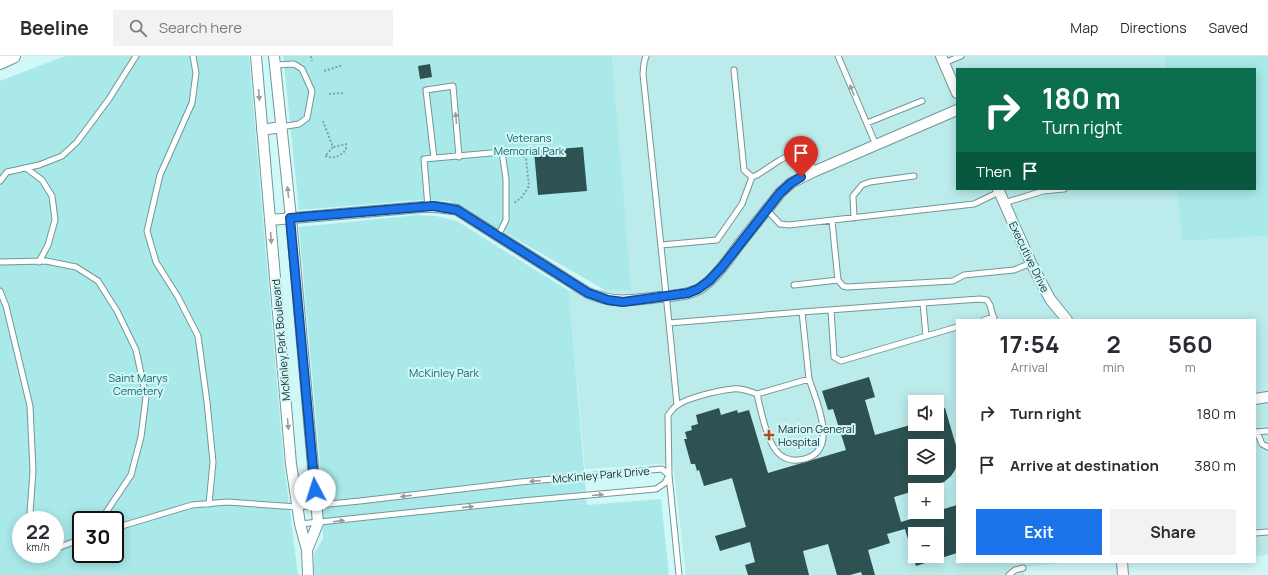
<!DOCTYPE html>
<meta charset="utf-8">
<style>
body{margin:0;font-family:Manrope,sans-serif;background:#f2f2f3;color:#2b2b33;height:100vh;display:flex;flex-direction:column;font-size:15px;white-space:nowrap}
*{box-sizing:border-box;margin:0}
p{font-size:13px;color:#7c7c81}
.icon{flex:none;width:22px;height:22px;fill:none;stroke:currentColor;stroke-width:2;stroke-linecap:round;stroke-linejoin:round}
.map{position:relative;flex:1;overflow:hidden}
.drawer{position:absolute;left:956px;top:263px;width:300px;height:244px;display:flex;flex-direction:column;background:#fff;border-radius:0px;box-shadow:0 2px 10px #0003}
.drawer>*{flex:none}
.hud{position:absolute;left:956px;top:12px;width:300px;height:122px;border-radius:0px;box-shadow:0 2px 10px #0003;background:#0b6e4f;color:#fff;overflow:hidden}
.fabs{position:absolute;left:908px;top:339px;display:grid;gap:8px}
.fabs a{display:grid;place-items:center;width:36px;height:36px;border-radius:0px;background:#fff;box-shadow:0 2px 10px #0003;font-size:20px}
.speed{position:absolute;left:12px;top:455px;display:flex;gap:8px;font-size:20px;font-weight:700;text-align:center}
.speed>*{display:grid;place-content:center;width:52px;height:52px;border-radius:50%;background:#fff;box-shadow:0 2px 10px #0003;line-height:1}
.speed small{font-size:10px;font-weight:400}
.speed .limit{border:2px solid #111;border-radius:6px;background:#fff;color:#111}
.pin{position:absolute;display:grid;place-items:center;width:34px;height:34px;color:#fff;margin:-41px -17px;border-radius:50% 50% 50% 0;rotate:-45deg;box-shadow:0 0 4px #0007}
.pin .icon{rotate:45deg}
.me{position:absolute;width:44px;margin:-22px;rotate:355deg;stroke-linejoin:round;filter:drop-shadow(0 0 3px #0008)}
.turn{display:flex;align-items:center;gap:14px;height:84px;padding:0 20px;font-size:18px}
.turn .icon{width:52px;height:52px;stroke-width:2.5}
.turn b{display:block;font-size:28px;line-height:34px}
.then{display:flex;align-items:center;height:38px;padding:0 20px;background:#0003;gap:8px;font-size:15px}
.eta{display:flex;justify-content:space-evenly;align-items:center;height:68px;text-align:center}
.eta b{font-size:24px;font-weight:700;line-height:28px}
.cta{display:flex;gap:8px;margin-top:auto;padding:8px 20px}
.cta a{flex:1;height:46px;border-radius:0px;background:#1a73e8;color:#fff;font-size:16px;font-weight:700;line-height:46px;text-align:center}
.cta a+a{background:#f2f2f3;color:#2b2b33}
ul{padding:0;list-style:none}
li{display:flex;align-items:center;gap:12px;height:52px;padding:0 20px}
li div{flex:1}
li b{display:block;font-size:15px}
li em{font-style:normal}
header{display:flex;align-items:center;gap:24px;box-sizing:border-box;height:56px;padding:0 20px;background:#fff;border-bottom:1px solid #e1e1e2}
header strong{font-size:19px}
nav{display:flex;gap:22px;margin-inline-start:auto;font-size:14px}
.search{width:280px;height:36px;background:#f2f2f3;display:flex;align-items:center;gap:10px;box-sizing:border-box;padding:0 14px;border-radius:0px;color:#7c7c81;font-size:15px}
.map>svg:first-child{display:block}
.built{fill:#bbebeb;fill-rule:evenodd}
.green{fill:#a9e9e9;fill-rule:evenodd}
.building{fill:#2e5151;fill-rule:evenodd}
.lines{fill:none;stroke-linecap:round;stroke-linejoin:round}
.service-casing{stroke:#739797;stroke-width:7}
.minor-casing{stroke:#739797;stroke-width:12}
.secondary-casing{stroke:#739797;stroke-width:16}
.path{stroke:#84a1a1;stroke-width:2;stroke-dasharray:2 2;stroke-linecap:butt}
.service{stroke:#fff;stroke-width:5}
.minor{stroke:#fff;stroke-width:10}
.secondary{stroke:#fff;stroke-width:14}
.oneway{fill:#989f9f}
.route-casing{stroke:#114b97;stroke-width:10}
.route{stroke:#1a73e8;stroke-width:7}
.poi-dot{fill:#b14f13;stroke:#d1f8f8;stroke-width:1.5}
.labels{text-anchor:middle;stroke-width:4;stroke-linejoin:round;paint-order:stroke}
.park-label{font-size:11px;fill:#1e6464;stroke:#d1f8f8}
.street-label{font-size:11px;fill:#1b2a2a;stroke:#d1f8f8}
.poi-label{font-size:11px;fill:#1b2a2a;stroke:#d1f8f8;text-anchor:start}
</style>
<header>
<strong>Beeline</strong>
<div class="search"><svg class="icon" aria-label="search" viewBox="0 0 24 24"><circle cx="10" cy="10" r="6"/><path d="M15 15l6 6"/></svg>Search here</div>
<nav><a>Map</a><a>Directions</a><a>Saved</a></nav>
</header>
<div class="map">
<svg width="1268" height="519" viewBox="0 0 1268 519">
<rect width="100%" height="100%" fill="#d1f8f8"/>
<path class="built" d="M612,0H1165L1166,13H957V133H1177L1182,185L1268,180V499L1255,500V264H957V506H1069L1024,511V519H686L673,407L585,413L569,235L630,233ZM915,346H937V368H915ZM915,390H937V412H915ZM915,434H937V456H915ZM915,478H937V500H915Z"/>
<path class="green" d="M65,0H249L284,409L298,519H0V25ZM21,464H55V498H21ZM81,464H115V498H81Z
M283,0H612L631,234H605L450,145L420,144L299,154Z
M1165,0H1268V180L1182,185L1177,133H1255V13H1166Z
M417,159L436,160L457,165L569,235L587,449L661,443L669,519H314V498L323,483L322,430L299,171Z"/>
<path class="building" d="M430,8L432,21L420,23L418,10Z
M583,91L587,135L538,139L534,95Z
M869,321L875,341L865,344L875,379L914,368H937V354L945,352L957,393V408L955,414L951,420L944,426L894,441L901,466L957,449V497L916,510L905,473L887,478L890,487L868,494L875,519H862L861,516L850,519H837L828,488L803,495L809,519H748L745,509L755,506L750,486L720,495L715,480L746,471L732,422L704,430L699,414L697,415L695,408H691L684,383H687L685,376L692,374L691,370L698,368L696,359L719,352L721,359L737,354L738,357L749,354L768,417L846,394L833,353L828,354L822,335ZM915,390H937V412H915ZM915,478H937V500H914Z"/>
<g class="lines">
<g class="service-casing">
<path id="service" d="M193,0L196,17L192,47L160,119L147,175L156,206L178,241L198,280L207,346L213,406L209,448
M646,0L644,7L643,18L669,267
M838,0L876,89
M944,7L961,0
M275,9L294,8L302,13L312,35L307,62L299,68L281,71
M734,14L744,114L752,121
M867,67L922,45
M434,102L426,34L453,30L459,101
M26,112L42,124L52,140L55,164L48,189L39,206
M0,125L7,116L39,109L62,100L77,86L109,43L136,0
M1004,147L1043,135L1064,133
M428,151L424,103L502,96L506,123V164L498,180
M767,154L780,168L789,169L974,148L999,136
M854,162L853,140L862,129L870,126L914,120
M832,165L838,224
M661,189L717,184L742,148L752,121L757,119L780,104L805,91L814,115
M0,206L46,205L76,211L98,225L117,255L136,294L146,341L141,381L131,419L101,464
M794,229L838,224L843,230L847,231L953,225L964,219L1014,214L1031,207
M0,235L6,250L30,350L33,415L30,457L33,464
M923,247L980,243L987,244L990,249L994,264
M802,256L923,247L926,280L841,305L834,301L831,254
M984,264L994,261
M926,280L957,271
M809,323C817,347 842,400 798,404C789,405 780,401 775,393C767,383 760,352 757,338Z
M677,349L669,267L802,256L809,323
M1255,376L1268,375
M1257,376L1262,388L1268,391
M115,472L192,449L227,446L298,451L360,445L520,426L662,413L669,419L665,427L656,433L522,445L300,468
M1255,477L1268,476
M55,493L81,483
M679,519L669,419L668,359C671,356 673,352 676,350C686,342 720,334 733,333C741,332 749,335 757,338
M1009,519L1015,514L1023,512"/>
</g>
<g class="minor-casing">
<path id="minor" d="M256,0L291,408L300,468L307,494L308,519
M274,0L291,162L318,467L307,494
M941,0L957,37
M262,74L281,71
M998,133L1031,207L1050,243L1067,264
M270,164L422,151C434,150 445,152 457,154L588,237C613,247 625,245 651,242C666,240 686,240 699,233C715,223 727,205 738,190C752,172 766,155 780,137L791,127L813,116L957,54
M1255,343L1268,341
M1122,506L1123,519"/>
</g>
<g class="secondary-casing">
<path id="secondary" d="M0,6L13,0"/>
</g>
<path class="path" d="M311,0L312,5
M324,15L343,9
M329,38L344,37
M323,65L333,91L325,100C335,103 338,101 346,94V88L333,91
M509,96L518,95L526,103L529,130L522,141L513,148"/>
<use href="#service" class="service"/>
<use href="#minor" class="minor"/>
<use href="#secondary" class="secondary"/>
</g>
<defs><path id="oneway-solid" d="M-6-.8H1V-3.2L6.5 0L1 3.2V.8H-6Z"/></defs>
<g class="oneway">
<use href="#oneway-solid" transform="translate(852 34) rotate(-113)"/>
<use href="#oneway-solid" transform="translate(259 39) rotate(85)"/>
<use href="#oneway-solid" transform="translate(456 62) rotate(-95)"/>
<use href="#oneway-solid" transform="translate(288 136) rotate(-96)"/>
<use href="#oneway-solid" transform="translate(271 182) rotate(85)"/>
<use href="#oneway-solid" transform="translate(288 368) rotate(85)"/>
<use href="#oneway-solid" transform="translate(535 425) rotate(175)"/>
<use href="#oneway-solid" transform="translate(598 439) rotate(-5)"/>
<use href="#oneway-solid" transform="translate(406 440) rotate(173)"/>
<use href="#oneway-solid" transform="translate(468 451) rotate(-6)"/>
<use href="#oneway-solid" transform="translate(339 465) rotate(-7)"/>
</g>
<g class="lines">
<g class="route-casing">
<path id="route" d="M315,434L290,162L433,150L457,154L588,237L608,244L623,246L688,237L698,233L709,225L722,211L780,137L791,127L801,121"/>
</g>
<use href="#route" class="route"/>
</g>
<path class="poi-dot" d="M767 373h4v4h4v4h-4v4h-4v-4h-4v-4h4z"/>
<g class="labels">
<g class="park-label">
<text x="529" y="86">Veterans<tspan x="529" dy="13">Memorial Park</tspan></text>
<text x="444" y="321">McKinley Park</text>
<text x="138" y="326">Saint Marys<tspan x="138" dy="13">Cemetery</tspan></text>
</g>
<g class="street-label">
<text transform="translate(1029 201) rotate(64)" y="4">Executive Drive</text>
<text transform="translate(281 284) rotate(-95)" y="4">McKinley Park Boulevard</text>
<text transform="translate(601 419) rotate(-5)" y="4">McKinley Park Drive</text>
</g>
<g class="poi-label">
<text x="778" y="377">Marion General<tspan x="778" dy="13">Hospital</tspan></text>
</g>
</g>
</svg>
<div class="fabs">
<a><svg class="icon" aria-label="sound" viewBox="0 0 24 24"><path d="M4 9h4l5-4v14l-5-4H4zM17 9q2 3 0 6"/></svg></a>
<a><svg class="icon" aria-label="layers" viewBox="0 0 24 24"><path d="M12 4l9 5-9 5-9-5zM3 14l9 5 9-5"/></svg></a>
<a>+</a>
<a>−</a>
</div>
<div class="speed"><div>22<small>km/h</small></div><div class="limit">30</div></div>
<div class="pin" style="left:801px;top:121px;background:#d93025"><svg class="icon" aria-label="arrive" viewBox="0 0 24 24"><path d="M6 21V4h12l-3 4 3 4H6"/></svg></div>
<svg class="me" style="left:315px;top:434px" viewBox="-20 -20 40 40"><circle r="19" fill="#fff"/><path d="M0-13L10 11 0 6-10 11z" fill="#1a73e8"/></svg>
<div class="hud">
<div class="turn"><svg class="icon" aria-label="right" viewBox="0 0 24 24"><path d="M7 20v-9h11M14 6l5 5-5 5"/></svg><div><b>180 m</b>Turn right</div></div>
<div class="then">Then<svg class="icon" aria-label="arrive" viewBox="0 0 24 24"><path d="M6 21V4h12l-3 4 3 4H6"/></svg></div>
</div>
<section class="drawer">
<div class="eta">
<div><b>17:54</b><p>Arrival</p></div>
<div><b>2</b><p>min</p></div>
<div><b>560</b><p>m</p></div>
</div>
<ul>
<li><svg class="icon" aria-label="right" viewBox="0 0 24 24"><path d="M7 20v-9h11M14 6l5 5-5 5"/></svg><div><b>Turn right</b></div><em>180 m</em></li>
<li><svg class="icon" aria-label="arrive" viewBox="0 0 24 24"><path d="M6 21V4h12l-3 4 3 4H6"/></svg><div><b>Arrive at destination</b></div><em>380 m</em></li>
</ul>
<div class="cta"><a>Exit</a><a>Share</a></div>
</section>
</div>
